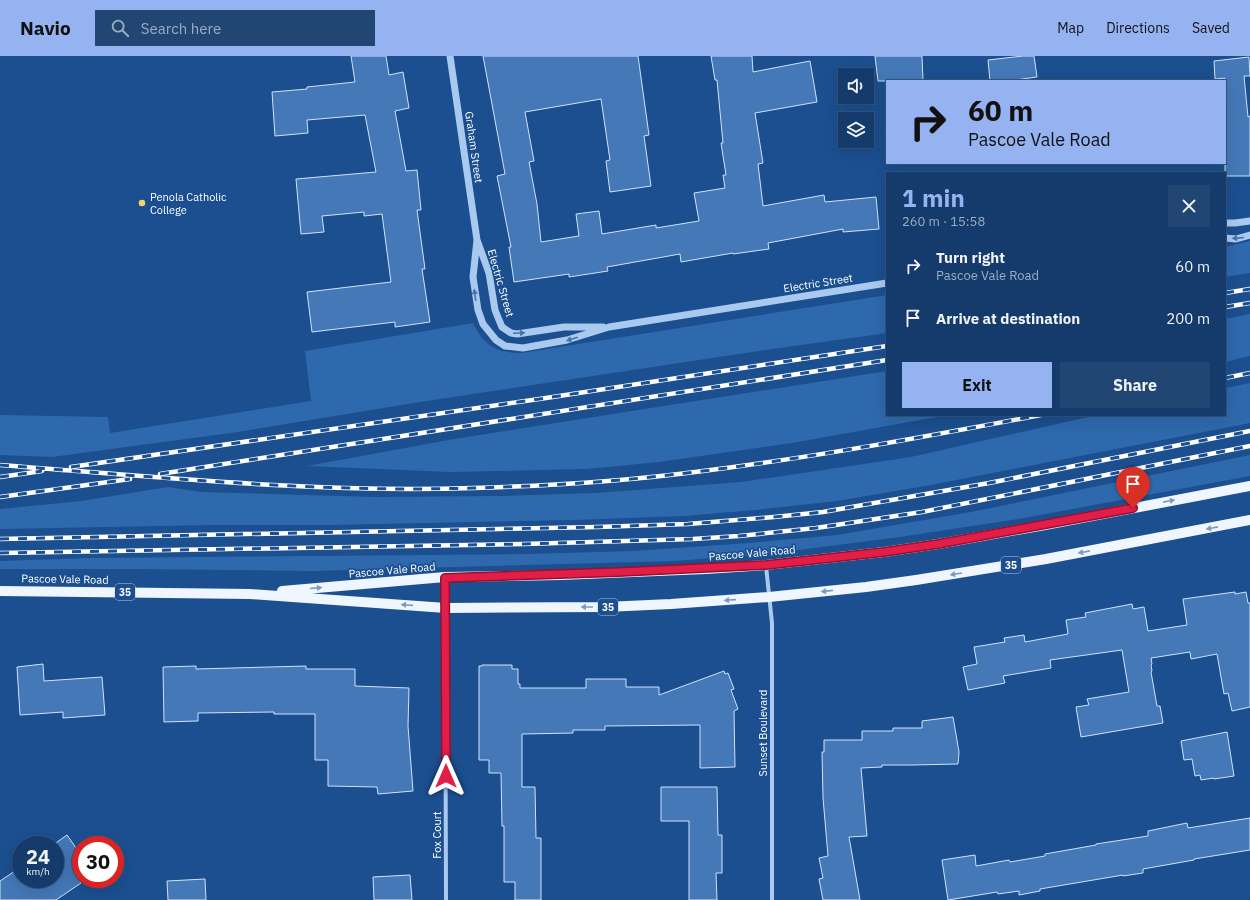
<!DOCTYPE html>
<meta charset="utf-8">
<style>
body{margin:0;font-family:"IBM Plex Sans",sans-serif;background:#214673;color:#f1f3f6;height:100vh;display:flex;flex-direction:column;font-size:15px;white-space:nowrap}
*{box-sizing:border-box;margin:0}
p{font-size:13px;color:#9dadc1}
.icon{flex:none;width:22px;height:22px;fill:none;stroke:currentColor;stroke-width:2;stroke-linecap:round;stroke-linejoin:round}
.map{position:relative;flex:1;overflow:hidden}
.details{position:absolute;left:886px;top:116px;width:340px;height:244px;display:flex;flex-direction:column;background:#143b6b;border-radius:0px;box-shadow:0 4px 16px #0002,0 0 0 1px #33557e}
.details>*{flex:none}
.top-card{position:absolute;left:886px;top:24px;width:340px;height:84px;border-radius:0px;box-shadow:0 4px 16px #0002,0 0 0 1px #33557e;background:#95b2f1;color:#111;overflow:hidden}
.controls{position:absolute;left:838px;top:12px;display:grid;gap:8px}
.controls a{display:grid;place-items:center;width:36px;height:36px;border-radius:0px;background:#143b6b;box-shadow:0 4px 16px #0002,0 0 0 1px #33557e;font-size:20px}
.speed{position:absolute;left:12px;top:780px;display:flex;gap:8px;font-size:20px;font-weight:700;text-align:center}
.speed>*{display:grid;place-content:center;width:52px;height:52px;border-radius:50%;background:#143b6b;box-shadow:0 4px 16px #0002,0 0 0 1px #33557e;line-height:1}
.speed small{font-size:10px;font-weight:400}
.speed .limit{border:6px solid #d22;background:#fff;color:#111}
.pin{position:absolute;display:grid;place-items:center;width:34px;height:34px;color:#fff;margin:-41px -17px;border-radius:50% 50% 50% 0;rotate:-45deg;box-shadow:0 0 4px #0007}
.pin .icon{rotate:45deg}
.me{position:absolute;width:44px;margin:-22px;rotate:0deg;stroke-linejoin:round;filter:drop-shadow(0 0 3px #0008)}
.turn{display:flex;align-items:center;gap:14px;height:84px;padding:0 16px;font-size:18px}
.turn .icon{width:52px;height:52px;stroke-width:2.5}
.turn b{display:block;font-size:28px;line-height:34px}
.round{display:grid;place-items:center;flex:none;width:42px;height:42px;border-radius:0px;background:#214673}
.summary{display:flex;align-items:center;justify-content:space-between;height:68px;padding:0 16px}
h1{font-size:24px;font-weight:800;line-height:30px;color:#95b2f1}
.button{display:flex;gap:8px;margin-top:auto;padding:8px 16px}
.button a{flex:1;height:46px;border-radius:0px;background:#95b2f1;color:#111;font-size:16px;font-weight:800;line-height:46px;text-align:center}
.button a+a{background:#214673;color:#f1f3f6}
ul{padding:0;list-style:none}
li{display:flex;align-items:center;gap:12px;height:52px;padding:0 16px}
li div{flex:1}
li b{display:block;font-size:15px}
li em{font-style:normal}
header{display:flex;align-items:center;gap:24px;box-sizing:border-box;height:56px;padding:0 20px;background:#95b2f1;color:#111}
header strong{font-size:19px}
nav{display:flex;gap:22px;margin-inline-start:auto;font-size:14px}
.search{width:280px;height:36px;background:#214673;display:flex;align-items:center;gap:10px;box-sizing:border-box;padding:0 14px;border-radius:0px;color:#9dadc1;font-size:15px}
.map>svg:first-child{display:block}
.green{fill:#2e69ad}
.building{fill:#4478b7;stroke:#cfe3fa}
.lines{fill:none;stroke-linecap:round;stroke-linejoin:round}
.minor{stroke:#a9c9ee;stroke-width:4}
.tertiary{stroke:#a9c9ee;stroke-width:7}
.primary{stroke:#f0f6ff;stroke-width:10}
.rail-casing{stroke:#fff;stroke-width:4.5}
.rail{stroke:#1b4f8f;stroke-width:3;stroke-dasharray:9;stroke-linecap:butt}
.oneway{fill:#4674ac}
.oneway2{fill:#7b9ac1}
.route-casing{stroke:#92132f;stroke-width:10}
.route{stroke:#e11d48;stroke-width:7}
.poi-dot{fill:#ffd166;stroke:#1b4f8f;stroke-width:1.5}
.labels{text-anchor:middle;stroke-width:3.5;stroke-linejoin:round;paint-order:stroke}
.shield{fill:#1b4f8f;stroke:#bbcadd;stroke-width:1}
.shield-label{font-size:10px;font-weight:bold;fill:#fff}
.street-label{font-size:11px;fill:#fff;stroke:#1b4f8f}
.poi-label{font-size:11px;fill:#fff;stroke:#1b4f8f;text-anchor:start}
</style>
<header>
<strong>Navio</strong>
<div class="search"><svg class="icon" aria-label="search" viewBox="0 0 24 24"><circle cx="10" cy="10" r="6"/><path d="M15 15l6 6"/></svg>Search here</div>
<nav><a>Map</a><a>Directions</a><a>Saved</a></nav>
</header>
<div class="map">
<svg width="1250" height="844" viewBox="0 0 1250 844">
<rect width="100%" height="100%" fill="#1b4f8f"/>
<path class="green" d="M1250,185V217L1225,221V191Z
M887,239V277L759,295L420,346L238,376L52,401L0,399V359L108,361L110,377L311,345L305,295L473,267C484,290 497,297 522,297Z
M1250,258V300L1225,306V263Z
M887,315V359H948L792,387L659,406L587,413L450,416L307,410L454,383Z
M1250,327V367L931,429L837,445L756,454L684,460L574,464L329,469H214L0,473V453L81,445L168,431L201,436L377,441L501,440L595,437L741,426L911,401L1097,359H1225V332Z
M1250,399V420L1024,462L900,481L775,497L675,505L313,515L133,513H0V505L91,502L526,498L633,495L749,487L837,479L971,456Z"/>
<path class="building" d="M351,0H386L389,19L403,16L409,52L395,55L406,115L417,114L421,154H417L425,213H422L430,266L395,271V266L312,276L307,236L391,226L382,158L364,160V156L322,160L324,176L301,178L296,123L376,116L365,59L307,64L308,77L275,80L272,36L307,33V31L355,26Z
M483,0H638L649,79L644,80L651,130L610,136L606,105L610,104L601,43L525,56L534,105L529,106L537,148L541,186L579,180L576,158L599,155L602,178L656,169V172L699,165L694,137L725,132L723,119H726L721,87H723L717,24H715L711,0H752L753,16L810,5L817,46L755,57L763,107L758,108L763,150L824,139L825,146L876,141L879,173L843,176V173L768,187L769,193L733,198V197L681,206L680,198L607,211L608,215L569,221V218L514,226L509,191H511L497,120L505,118Z
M875,0H922L923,25H878Z
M1023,0H1034L1037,21L1008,25H990L988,4Z
M1249,1L1250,20H1244L1248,61L1250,60V120H1225V22L1215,23L1214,5Z
M1235,536V538L1246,536L1248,547H1250V651L1232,655L1228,637L1224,638L1217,598L1191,603L1190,596L1151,602L1152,608L1151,609L1152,615L1151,616L1157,650H1160L1163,667L1081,681L1076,651L1089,649L1087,643L1129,636L1122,594L1050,604L1051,612L1003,620L1005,627L968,634L963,611L977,608L974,591L1005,586L1004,582L1024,579L1025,586L1068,578L1066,564L1086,561L1085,557L1132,548L1133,553L1144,551L1148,575L1187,569L1183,543Z
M43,608L44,625L102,621L105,659L63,662V656L20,659L17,611Z
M482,609H512V613H518V628H520V632H586V623H626V631H659V639L724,615L725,618L728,617L734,633L731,634L738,653L734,655L735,711L700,712V669L605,670V674H573V677L522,678V731H535L536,782H541V844H515V826H504V770H502L501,717H489V704H479V610H482Z
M196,610V613L306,610V613H355V630L409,632L408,670L413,735L378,738L377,731L328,730V704H315V658H274V656L198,657V665L164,666L163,611Z
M953,661L959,696L958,708L912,709H882V711L861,712L867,780L849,781L860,844H823L819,823L823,822L819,802L828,800L823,742L822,696H824V684H862V675H893V672H922V665Z
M1227,676L1234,720L1214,723V722L1201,724L1200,719L1195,720L1192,703L1184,704L1181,685Z
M661,731H717L718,779H722V817H716L717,844H689V765H661Z
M1250,762V794L1194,803V804L1143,813V817L1123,820V819L1040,833V835L1019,839V835L998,838L997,836L948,844L942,804L975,799L976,810L1009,804L1010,806L1045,800V798L1096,789V788L1148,780V775L1187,767L1188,772Z
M67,779L81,799V827L56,844H0V825L21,811V823H55V789H53Z
M410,819L412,844H374L373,821Z
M205,823L206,844H168L167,825Z"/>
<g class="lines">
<path class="minor" d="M766,510L772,567V844
M445,521L446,844"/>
<path class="tertiary" d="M450,0L477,184L489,217L495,254L499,264L502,271L511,277L517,278L564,271H603
M1225,167H1235L1250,165
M1225,182L1236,183L1250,179
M477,184L473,221L478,254L483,268L496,284L505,290L523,292L567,284L609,271L887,227"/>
<path class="primary" d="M0,535L250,538L446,552L605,551L671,548L769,541L866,531L916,524L1046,503L1250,464
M282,535L445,521L561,519L706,513L766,509L884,496L938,488L1045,469L1250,430"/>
<g class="rail-casing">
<path id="rail" d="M1225,237L1250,233
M1225,251L1250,247
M1225,322L1250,317
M0,409C157,421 315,437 473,432C550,430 627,425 703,415C816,401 929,380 1041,359
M71,411L546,342L887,290
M160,418L887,304
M0,421L42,415
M0,441L130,423
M0,483L597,471L688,468L774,461L823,456L989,427L1250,375
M0,497L524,488L693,483L739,480L816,472L922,456L1250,390"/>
</g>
<use href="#rail" class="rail"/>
</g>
<defs><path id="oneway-solid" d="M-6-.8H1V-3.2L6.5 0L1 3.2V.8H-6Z"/></defs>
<g class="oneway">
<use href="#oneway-solid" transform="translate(1238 182) rotate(175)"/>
<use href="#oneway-solid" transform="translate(475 239) rotate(-98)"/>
<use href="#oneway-solid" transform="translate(519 277) rotate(-3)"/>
<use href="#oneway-solid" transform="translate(572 283) rotate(163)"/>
</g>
<g class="oneway2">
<use href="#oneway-solid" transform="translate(1169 445) rotate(-11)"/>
<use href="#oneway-solid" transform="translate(1212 472) rotate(169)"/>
<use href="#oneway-solid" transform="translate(1084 496) rotate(169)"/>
<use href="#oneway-solid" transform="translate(956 518) rotate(171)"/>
<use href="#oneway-solid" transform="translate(316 532) rotate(-5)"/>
<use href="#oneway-solid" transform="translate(827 535) rotate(174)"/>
<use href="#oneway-solid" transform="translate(730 544) rotate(176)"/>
<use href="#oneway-solid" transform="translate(407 549) rotate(-176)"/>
<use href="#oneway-solid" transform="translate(587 551) rotate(180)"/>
</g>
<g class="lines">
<g class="route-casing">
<path id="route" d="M446,720L445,522L619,516L766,509L884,496L938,488L1133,452"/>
</g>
<use href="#route" class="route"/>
</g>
<circle class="poi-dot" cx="142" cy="147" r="4"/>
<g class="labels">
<g class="shield">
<rect x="1001" y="501" width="20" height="16" rx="3"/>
<rect x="115" y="528" width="20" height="16" rx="3"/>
<rect x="598" y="543" width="20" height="16" rx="3"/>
</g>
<g class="shield-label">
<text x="1011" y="513">35</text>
<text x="125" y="540">35</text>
<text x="608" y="555">35</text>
</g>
<g class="street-label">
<text transform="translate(474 91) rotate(82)" y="4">Graham Street</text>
<text transform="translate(501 227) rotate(74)" y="4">Electric Street</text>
<text transform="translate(818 227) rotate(-9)" y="4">Electric Street</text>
<text transform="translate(752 497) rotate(-5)" y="4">Pascoe Vale Road</text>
<text transform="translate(392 514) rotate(-5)" y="4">Pascoe Vale Road</text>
<text transform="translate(65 523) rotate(1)" y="4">Pascoe Vale Road</text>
<text transform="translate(763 677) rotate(-90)" y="4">Sunset Boulevard</text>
<text transform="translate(437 779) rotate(-90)" y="4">Fox Court</text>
</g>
<g class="poi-label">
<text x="150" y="145">Penola Catholic<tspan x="150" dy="13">College</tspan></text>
</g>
</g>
</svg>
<div class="controls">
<a><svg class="icon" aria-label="sound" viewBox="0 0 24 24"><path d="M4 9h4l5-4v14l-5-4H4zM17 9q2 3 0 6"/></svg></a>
<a><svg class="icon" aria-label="layers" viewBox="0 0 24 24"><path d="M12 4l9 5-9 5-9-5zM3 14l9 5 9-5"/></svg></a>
</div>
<div class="speed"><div>24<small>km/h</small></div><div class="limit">30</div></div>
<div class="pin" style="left:1133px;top:452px;background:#d93025"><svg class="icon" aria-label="arrive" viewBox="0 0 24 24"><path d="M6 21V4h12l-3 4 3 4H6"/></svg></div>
<svg class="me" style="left:446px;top:720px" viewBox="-20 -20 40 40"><path d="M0-17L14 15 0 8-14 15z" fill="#e11d48" stroke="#fff" stroke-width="4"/></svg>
<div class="top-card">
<div class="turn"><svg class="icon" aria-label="right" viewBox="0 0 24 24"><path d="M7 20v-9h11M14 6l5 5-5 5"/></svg><div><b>60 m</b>Pascoe Vale Road</div></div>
</div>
<section class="details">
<div class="summary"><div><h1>1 min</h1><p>260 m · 15:58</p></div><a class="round"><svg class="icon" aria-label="close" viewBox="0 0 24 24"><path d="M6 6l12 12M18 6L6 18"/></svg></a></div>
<ul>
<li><svg class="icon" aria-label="right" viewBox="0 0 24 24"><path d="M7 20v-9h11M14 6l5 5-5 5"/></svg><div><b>Turn right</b><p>Pascoe Vale Road</p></div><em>60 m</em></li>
<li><svg class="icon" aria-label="arrive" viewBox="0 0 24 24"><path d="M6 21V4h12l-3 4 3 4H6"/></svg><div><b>Arrive at destination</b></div><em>200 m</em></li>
</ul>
<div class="button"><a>Exit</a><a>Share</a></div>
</section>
</div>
